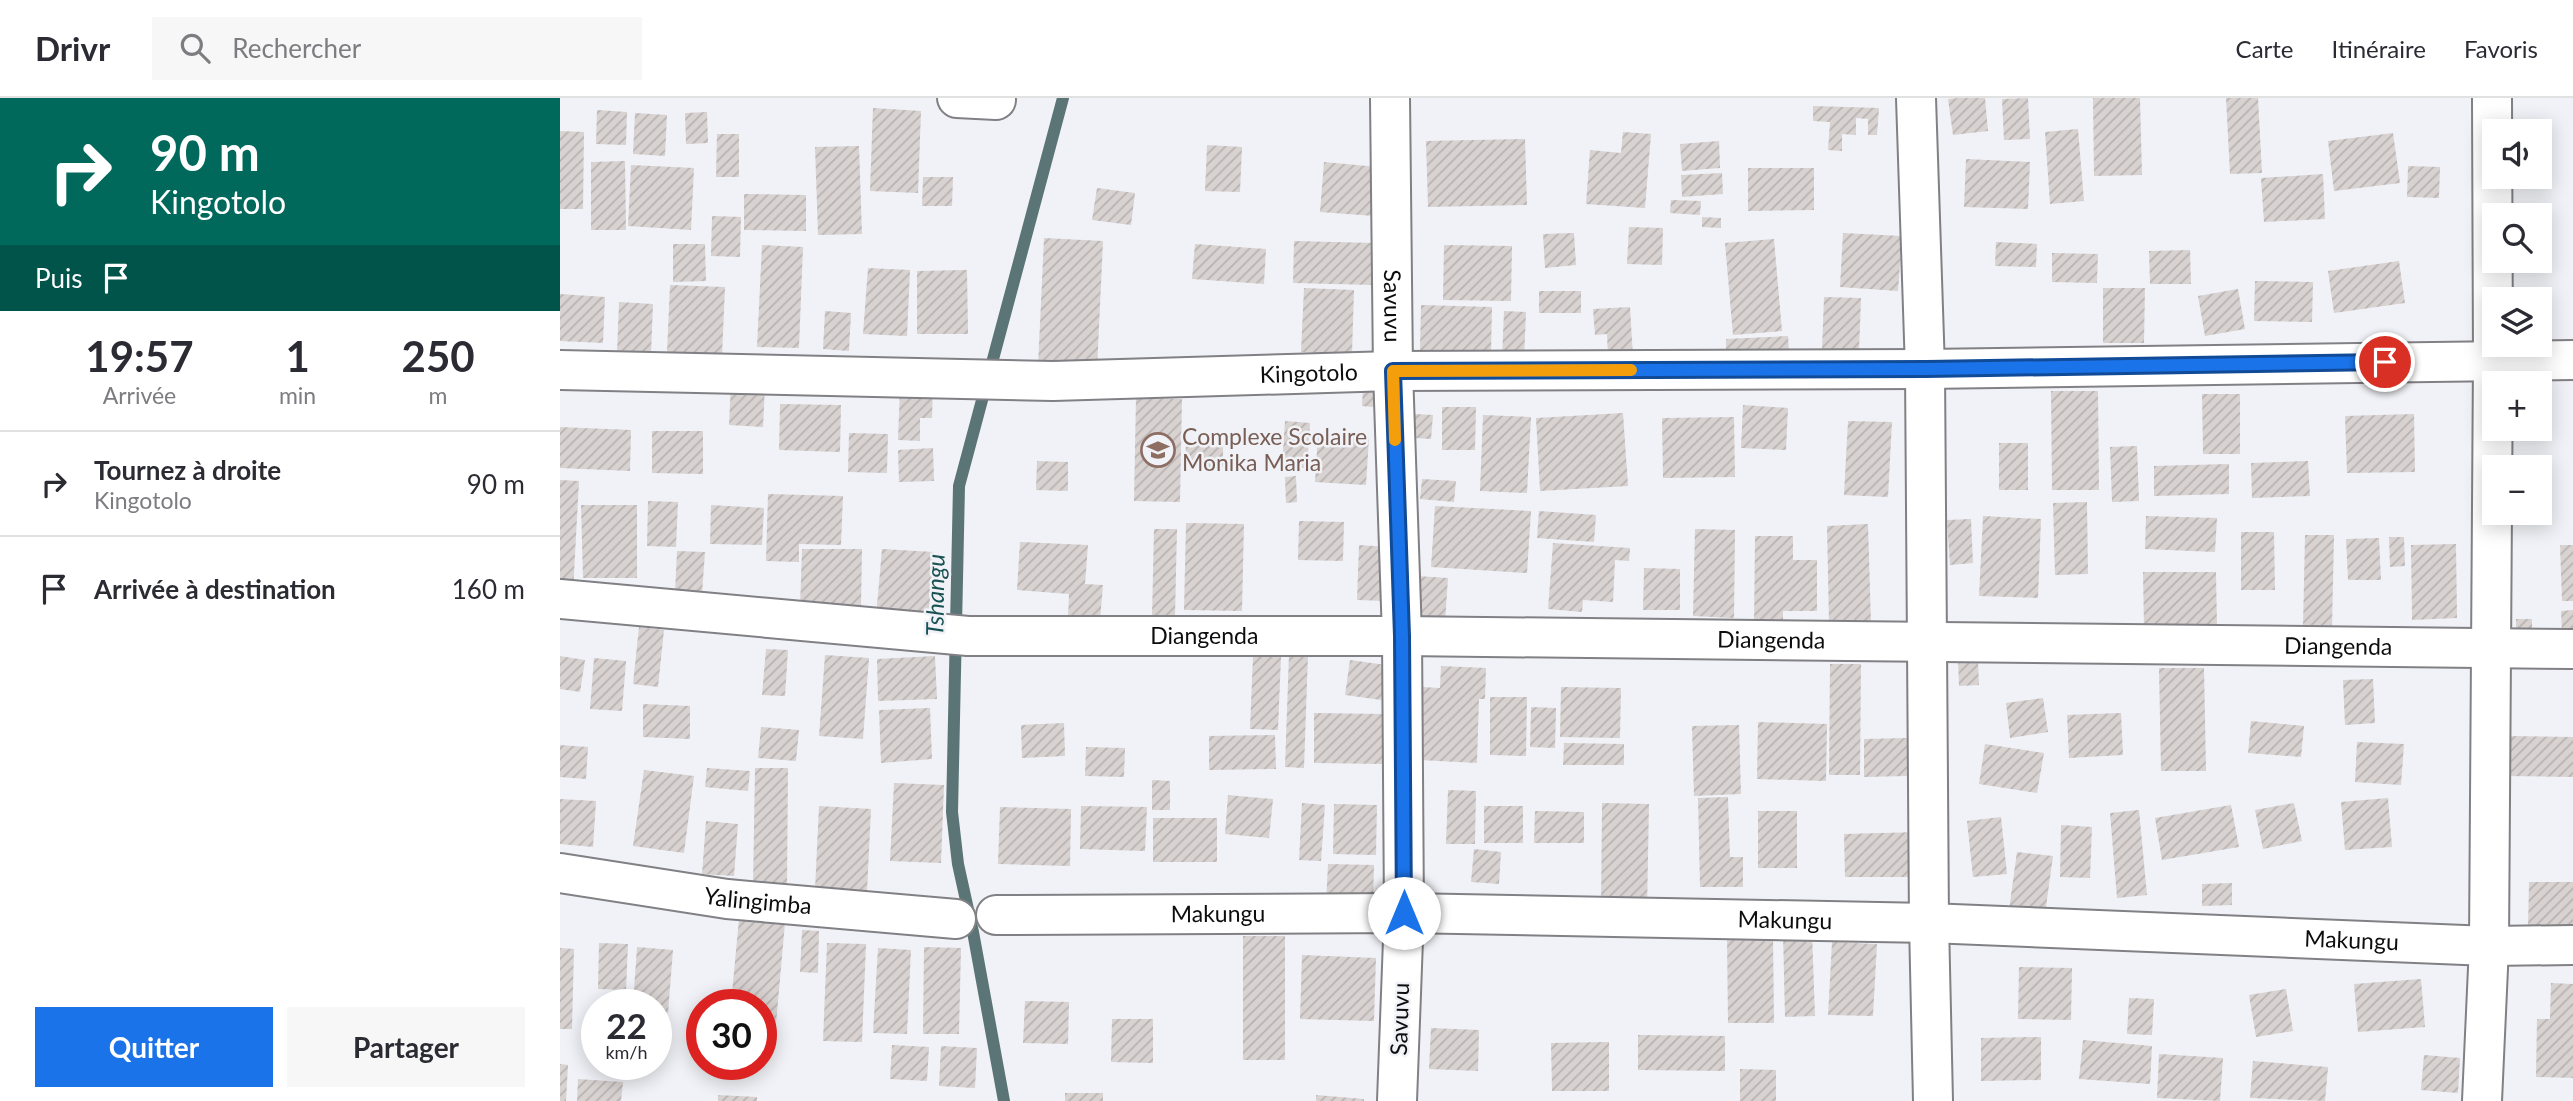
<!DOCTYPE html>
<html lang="fr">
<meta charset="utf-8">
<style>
body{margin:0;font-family:Lato,sans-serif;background:#f7f7f7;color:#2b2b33;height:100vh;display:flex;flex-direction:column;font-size:26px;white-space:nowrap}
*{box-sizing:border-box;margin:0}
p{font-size:23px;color:#7c7c81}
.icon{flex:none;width:38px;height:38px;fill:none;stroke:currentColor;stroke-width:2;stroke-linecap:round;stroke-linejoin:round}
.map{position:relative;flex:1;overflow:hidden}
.details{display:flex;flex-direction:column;background:#fff;width:560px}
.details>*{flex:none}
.hud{background:#00695c;color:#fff;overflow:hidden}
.tools{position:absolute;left:1922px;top:21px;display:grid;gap:14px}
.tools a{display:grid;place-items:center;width:70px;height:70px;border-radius:0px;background:#fff;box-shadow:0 4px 18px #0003;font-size:35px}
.speed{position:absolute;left:21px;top:891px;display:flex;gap:14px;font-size:35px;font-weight:700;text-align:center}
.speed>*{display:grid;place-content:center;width:91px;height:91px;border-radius:50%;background:#fff;box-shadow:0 4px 18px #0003;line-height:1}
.speed small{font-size:18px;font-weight:400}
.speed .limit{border:10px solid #d22;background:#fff;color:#111}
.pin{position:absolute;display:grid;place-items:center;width:60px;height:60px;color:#fff;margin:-30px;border:4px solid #fff;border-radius:50%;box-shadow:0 2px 7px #0007}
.me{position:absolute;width:77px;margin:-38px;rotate:0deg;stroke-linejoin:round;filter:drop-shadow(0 0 5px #0008)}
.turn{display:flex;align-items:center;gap:24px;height:147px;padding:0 35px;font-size:32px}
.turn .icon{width:91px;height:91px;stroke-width:2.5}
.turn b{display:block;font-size:49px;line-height:60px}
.then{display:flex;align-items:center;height:66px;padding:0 35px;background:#0003;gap:14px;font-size:26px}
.eta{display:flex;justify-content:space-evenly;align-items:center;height:119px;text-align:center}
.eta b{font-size:42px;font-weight:700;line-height:49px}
.button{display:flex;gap:14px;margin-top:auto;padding:14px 35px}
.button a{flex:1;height:80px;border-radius:0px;background:#1a73e8;color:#fff;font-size:28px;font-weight:700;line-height:80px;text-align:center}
.button a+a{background:#f7f7f7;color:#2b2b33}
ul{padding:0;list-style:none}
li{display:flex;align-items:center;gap:21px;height:105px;padding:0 35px;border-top:2px solid #e1e1e2}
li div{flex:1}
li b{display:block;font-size:26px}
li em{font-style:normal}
header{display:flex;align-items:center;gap:42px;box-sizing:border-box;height:98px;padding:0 35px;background:#fff;border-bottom:2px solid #e1e1e2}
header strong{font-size:33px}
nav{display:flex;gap:38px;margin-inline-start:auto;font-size:24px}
.search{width:490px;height:63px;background:#f7f7f7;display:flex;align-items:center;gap:18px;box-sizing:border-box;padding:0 24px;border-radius:0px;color:#7c7c81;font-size:26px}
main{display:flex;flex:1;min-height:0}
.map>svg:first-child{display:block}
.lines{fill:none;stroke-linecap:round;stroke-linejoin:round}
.stream{stroke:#5b7576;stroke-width:12}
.building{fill:url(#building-hatch)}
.street-casing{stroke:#808085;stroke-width:42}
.street{stroke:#fff;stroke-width:38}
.route-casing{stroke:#114b97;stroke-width:18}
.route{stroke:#1a73e8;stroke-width:12}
.slow{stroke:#f59e0b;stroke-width:12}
.labels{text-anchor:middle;stroke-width:5;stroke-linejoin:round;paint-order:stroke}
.street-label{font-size:23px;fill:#0d0d0f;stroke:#f1f2f7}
.education-label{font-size:23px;fill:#785e54;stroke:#f1f2f7;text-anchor:start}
.water-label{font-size:24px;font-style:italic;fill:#195252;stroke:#f1f2f7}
</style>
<header>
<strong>Drivr</strong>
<div class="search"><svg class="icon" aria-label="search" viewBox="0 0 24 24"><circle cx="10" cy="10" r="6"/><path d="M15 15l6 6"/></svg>Rechercher</div>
<nav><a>Carte</a><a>Itinéraire</a><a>Favoris</a></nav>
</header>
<main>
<section class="details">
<div class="hud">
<div class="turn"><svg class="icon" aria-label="right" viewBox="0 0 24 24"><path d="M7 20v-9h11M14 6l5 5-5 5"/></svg><div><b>90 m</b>Kingotolo</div></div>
<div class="then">Puis<svg class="icon" aria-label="arrive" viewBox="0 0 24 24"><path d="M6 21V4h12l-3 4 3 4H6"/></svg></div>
</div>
<div class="eta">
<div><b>19:57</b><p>Arrivée</p></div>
<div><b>1</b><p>min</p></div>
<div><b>250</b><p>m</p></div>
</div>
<ul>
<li><svg class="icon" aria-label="right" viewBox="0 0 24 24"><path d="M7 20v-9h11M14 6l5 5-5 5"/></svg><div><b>Tournez à droite</b><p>Kingotolo</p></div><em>90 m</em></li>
<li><svg class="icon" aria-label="arrive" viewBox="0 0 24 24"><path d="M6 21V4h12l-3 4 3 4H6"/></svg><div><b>Arrivée à destination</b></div><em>160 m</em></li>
</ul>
<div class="button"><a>Quitter</a><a>Partager</a></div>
</section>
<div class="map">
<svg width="2013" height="1003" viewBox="0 0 2013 1003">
<defs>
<pattern id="building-hatch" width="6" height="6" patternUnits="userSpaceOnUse" patternTransform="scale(1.75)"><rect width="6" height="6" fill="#d8d2d1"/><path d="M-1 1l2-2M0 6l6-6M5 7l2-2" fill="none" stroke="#b8b3b2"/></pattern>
</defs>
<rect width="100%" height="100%" fill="#f1f2f7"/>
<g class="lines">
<path class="stream" d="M444,1003L413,834L398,766L392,714L399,388L503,0"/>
</g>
<path class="building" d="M1398,0H1425L1428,33L1393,37L1388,1Z
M1468,0L1470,41L1444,42L1442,1Z
M1533,0H1580L1582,77L1534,78Z
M1666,0H1698L1702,75L1670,76Z
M1253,8L1319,10L1317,37H1308V21L1296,20V37L1282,36V53L1268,52L1270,24L1253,23Z
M313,10L361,13L358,95L310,93Z
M37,12L67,14L66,47L36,46Z
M147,14L148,45L126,46L125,15Z
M75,15L107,17L105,58L73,56Z
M1518,31L1524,103L1490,106L1485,34Z
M0,33L24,34L23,111H0Z
M1063,34L1091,36L1085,110L1026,106L1030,52L1061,55Z
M1833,35L1840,85L1774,93L1768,43Z
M157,36H179V79H156Z
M965,41L967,107L868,109L866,43Z
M1159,43L1160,70L1122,73L1120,46Z
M647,47L682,49L680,94L645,93Z
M299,48L302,136L258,137L255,49Z
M1406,61L1470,64L1468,111L1404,109Z
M65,63L66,132H31V64Z
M764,64L818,69L814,118L760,114Z
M71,67L134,70L131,132L68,128Z
M1848,68L1880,69L1879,100L1847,99Z
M1188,70H1254V112L1188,113Z
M1162,75L1163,96L1122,99L1121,77Z
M1763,76L1765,121L1704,124L1701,80Z
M363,79H393L392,108H362Z
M537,90L575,95L571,127L532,122Z
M184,96L246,97V133L184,132Z
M1111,102L1141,103L1140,117L1110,115Z
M152,118L181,119L180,159L151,158Z
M1142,119L1161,120V130L1142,129Z
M1069,129L1103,130L1102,167L1067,166Z
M1014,135L1016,167L985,170L983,136Z
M1283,135L1342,138L1338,193L1280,189Z
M484,140L543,143L537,272L478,269Z
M1214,141L1222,233L1173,237L1165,145Z
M734,143L815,145L814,187L733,185Z
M1436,144L1477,146L1476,169L1435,168Z
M113,146H145L146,183L113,184Z
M635,146L706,151L704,186L632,181Z
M202,147L243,149L239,250L197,249Z
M884,147L952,148L951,203L883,202Z
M1630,152L1631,186H1590L1589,153Z
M1492,155L1538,156L1537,185L1492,184Z
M1839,163L1845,205L1774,215L1768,173Z
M308,170L350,172L347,238L303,236Z
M407,172L408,236H357V173Z
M1695,183L1753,184L1752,224L1694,223Z
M110,187L165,189L162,258L107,255Z
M744,190L794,192L792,256L741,254Z
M1543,190H1585L1584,245H1543Z
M1678,191L1685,231L1645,238L1638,198Z
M979,193H1021V215H979Z
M0,196L45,199L43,245L0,243Z
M1264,199L1301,200L1299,253L1262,252Z
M59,204L93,206L91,256L57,255Z
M861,207L932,209L931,256L860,253Z
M1070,209L1073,259L1048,260L1047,236L1035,237L1033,211Z
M265,213L291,215L289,253L263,251Z
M944,213L966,214L964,262L942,260Z
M1228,238L1229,253L1166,256V241Z
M171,286L205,288L203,329L169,327Z
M803,289L825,290L823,310L802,308Z
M340,290L373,291L372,320H360V343L338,342Z
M1491,293H1538L1539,392H1492Z
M1642,296H1680V356H1643Z
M576,300L622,301L620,404L574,403Z
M220,306L281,307L280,354L219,352Z
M1183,307L1228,310L1226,352L1181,350Z
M882,309H916L915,352H882Z
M1063,315L1068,388L980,393L976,320Z
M855,316L873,317L871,341L854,340Z
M1854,316L1855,374L1787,375L1785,318Z
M923,317L971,319L967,395L920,393Z
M1174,319L1175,379L1103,380L1102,320Z
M725,323L750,325L747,370L722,368Z
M1288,323L1332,324L1328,399L1284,397Z
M0,329L71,332L70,373L0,370Z
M92,333H143V376L92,375Z
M289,335L328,336L327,375L288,374Z
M758,337L809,340L806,387L755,384Z
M626,345L663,346V369L625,368Z
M1439,345H1468V392H1439Z
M1577,348L1579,403L1552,404L1550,349Z
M373,350L374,383L339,384L338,352Z
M477,363L508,364V393L476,392Z
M1748,363L1750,398L1692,400L1691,365Z
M1669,366V396L1594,398V368Z
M736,378L737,404L726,405L725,379Z
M862,381L896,383L894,404L860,401Z
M0,382L19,383L13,494L0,493Z
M208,396L283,398L281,447L239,446V464L206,463Z
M88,403L118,404L116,449L87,448Z
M1527,404L1528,476L1495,477L1493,405Z
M21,407H77V480H23Z
M151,407L204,410L202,447L150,446Z
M875,408L971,413L967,475L871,469Z
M979,413L1036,417L1034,444L977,440Z
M1423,418L1481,421L1478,500L1419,498Z
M1586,418L1657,420L1655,454L1585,451Z
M1411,421L1413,465L1390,467L1387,422Z
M739,423L784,424L783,463L738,462Z
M626,425L684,426L682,513L624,512Z
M1308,426L1311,526L1269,527L1267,428Z
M594,431H617L615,518H592Z
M1135,431L1175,432L1174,520L1133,518Z
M1681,434H1714L1715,492H1681Z
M1745,437H1774L1772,530L1743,529Z
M1195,438H1233V462H1257V513H1223V532H1194Z
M1829,439H1844L1845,468L1830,469Z
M1819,440L1821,482H1788L1786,441Z
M460,444L528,447L525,486L543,487L540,522L508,520L509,496L457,492Z
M993,445L1070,450L1069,463L1055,462L1053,504L1023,502L1022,514L988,511Z
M1896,446L1897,520L1852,522L1851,447Z
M799,447L828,449L826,503L797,502Z
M2000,447H2013V503H2002Z
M242,451H302L301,510H240Z
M322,451L374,454L368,523L316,519Z
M117,453L145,454L142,496L115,495Z
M1084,470L1120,471V512H1083Z
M1583,474H1656L1657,530H1584Z
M857,478L888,480L885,524L854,521Z
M2013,512V534L2002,535L2001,513Z
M1956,521H1972V539H1956Z
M79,529L104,532L98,589L73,586Z
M206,551L228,552L225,598L202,597Z
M729,556L748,557L744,670L725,669Z
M265,557L309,560L303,641L259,638Z
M0,558L25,562L20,594L0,591Z
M375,558L377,601L318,603L317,561Z
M693,558L721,559L718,632L690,631Z
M34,560L66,563L62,613L30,611Z
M790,562L826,567L821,602L785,597Z
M1418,562L1419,587L1399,588L1398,563Z
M1270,566H1301L1300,677H1269Z
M881,568L926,570L925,601H919L917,665L860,662L863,589L880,590Z
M1599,570H1644L1646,673H1601Z
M1813,581L1815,625L1785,627L1783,582Z
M1001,589L1061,590L1060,640L1000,639Z
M930,599H967L966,658L930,657Z
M1483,600L1488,634L1450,640L1446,605Z
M83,606L130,608V641L83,639Z
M971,609L996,610L995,650L970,649Z
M370,610L372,661L321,665L319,612Z
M754,615L824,616V666L754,665Z
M1561,615L1563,657L1509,660L1507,617Z
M1691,623L1744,628L1741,659L1688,655Z
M1198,624L1267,626L1266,683L1197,681Z
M504,625L505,658L462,660L461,627Z
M1179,627L1181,696L1134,698L1132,628Z
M201,629L239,632L236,663L198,660Z
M715,637L716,671L649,672V638Z
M1946,638L2013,639V679L1946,678Z
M1347,640V678L1304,679V641Z
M1797,644L1844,646L1841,687L1795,684Z
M1004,645L1064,646V667H1003Z
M1425,646L1484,655L1477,695L1419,686Z
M0,647L28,649L26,681L0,679Z
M526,649L565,650L564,679L525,678Z
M147,670L190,673L188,693L145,689Z
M195,670H228L227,791L193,790Z
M84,672L134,678L124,755L73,748Z
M592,682L610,683V712H592Z
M334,685L384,687L381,765L330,763Z
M888,692L916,693L915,746H886Z
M668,697L713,701L709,740L665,736Z
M1168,699L1170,759H1183V789H1140L1138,700Z
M1828,700L1832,749L1785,752L1781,704Z
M0,701L36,703L33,749L0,746Z
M742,705L765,707L761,763L739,762Z
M1042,705L1089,706L1087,813L1041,812Z
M1734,705L1742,743L1703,751L1695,712Z
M774,706L817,707L816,757L773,756Z
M1671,707L1679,749L1602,762L1595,720Z
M259,708L311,711L307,794L255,792Z
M521,708L587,709L585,753L520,751Z
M924,708H963V745H924Z
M440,709L511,711L510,768L438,766Z
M1579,712L1587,797L1557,800L1550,715Z
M975,713L1024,714V745H974Z
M1198,713H1237V770H1198Z
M1441,719L1447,776L1413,779L1407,723Z
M593,720H657V764H593Z
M146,723L178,726L174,778L142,776Z
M1501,727L1532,729L1530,780L1500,779Z
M1359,734L1360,779H1285L1284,736Z
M914,751L941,754L939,786L911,784Z
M1457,754L1493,758L1485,816L1449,812Z
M768,766L814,767L813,806H766Z
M1969,784H2013V832L1968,831Z
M1672,785V807L1642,808V786Z
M179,821L225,825L216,926L201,925V906H171Z
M242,832L259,833L258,875L240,874Z
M1252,834L1255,918L1225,919L1223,835Z
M683,838H725V962H683Z
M1167,838H1213L1214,925H1168Z
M1272,844L1317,846L1313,918L1268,917Z
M39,845L68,846L66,892L38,891Z
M267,845L306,846L302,944L263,943Z
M77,849L113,852L108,915L96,914V906H73Z
M364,849L401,850L399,936H363Z
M0,850L14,851L12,931H0Z
M318,850L351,852L347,936L313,935Z
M742,857L816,860L814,923L740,921Z
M1459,869L1512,870L1511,922L1458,921Z
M1861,881L1865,929L1798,934L1794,886Z
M1991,885L2013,886V980L1976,979L1977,921H1990Z
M1726,891L1733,933L1696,939L1689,897Z
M1569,900L1594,901L1592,937L1567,936Z
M465,903L509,904L508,946L463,945Z
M552,921H593V965L551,964Z
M871,930L919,932L918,973L869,971Z
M1078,937L1165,938V973L1078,972Z
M1481,939V982L1421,983V940Z
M1523,942L1592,948L1590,986L1519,981Z
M1049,944V993H992L991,945Z
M332,947L369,949L367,983L330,981Z
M381,948L417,950L415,990L379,988Z
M1599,956L1663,960L1660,1003L1597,1000Z
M1864,957L1900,960L1898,995L1861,992Z
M1693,963L1768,969L1765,1003L1690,1000Z
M0,966L8,967L6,1003H0Z
M1180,971L1216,972V1003H1180Z
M18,981L63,984L61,1003H17Z
M505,995H543V1003H505Z
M158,997L197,999V1003H158Z
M756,997L804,1001V1003H756Z"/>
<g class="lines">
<g class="street-casing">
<g id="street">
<path d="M397,0L436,2"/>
<path id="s1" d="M830,0L833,273L842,538L844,815L837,1003"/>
<path d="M1356,0L1365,271L1369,825L1373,1003"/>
<path id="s2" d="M0,272L493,283L833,273L1365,271L2013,262"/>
<path id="s3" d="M0,501L408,538H842L2013,551"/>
<path id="s4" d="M0,775L167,801L396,821"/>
<path id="s5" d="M436,817L844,815L1369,825L1929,848L2013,847"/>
<path d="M1922,1003L1929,848L1933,262L1932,0"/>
</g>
</g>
<use href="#street" class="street"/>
</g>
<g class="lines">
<g class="route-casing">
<path id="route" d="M844,815L842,538L833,273L1366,271L1825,264"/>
</g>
<use href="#route" class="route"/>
<path class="slow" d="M835,342L833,273L1071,272"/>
</g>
<defs>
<g id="school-ring" transform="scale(1.75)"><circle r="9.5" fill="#f1f2f7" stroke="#8d6e63" stroke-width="1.5"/><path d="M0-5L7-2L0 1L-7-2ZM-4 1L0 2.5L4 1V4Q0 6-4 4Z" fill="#8d6e63"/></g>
</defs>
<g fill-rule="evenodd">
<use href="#school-ring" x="598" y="352"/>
</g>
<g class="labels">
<g class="street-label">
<text dy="8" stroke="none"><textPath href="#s1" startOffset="208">Savuvu</textPath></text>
<text dy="8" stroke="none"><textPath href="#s2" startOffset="749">Kingotolo</textPath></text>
<text dy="8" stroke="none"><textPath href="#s3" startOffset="646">Diangenda</textPath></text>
<text dy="8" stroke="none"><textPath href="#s3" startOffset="1213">Diangenda</textPath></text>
<text dy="8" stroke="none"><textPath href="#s3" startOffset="1780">Diangenda</textPath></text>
<text dy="8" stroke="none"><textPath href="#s4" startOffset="200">Yalingimba</textPath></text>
<text dy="8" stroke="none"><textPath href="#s5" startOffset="222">Makungu</textPath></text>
<text dy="8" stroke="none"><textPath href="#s5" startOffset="789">Makungu</textPath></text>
<text dy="8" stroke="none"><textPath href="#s5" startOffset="1356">Makungu</textPath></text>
<text transform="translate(840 921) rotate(-88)" y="8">Savuvu</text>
</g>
<g class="education-label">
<text x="622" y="347">Complexe Scolaire<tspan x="622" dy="26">Monika Maria</tspan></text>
</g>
<g class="water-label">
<text transform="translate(376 497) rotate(-89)" y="8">Tshangu</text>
</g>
</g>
</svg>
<div class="tools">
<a><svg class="icon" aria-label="sound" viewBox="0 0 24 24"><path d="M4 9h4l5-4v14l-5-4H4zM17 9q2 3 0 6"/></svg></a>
<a><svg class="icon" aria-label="search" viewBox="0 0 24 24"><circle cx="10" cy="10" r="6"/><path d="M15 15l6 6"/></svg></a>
<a><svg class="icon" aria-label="layers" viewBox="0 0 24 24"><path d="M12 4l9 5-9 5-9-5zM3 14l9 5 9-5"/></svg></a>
<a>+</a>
<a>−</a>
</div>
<div class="speed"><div>22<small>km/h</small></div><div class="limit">30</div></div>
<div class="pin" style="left:1825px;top:264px;background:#d93025"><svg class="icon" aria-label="arrive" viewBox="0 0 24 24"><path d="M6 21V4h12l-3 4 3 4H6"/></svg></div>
<svg class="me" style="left:844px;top:815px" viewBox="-20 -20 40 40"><circle r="19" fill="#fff"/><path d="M0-13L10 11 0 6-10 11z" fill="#1a73e8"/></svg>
</div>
</main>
